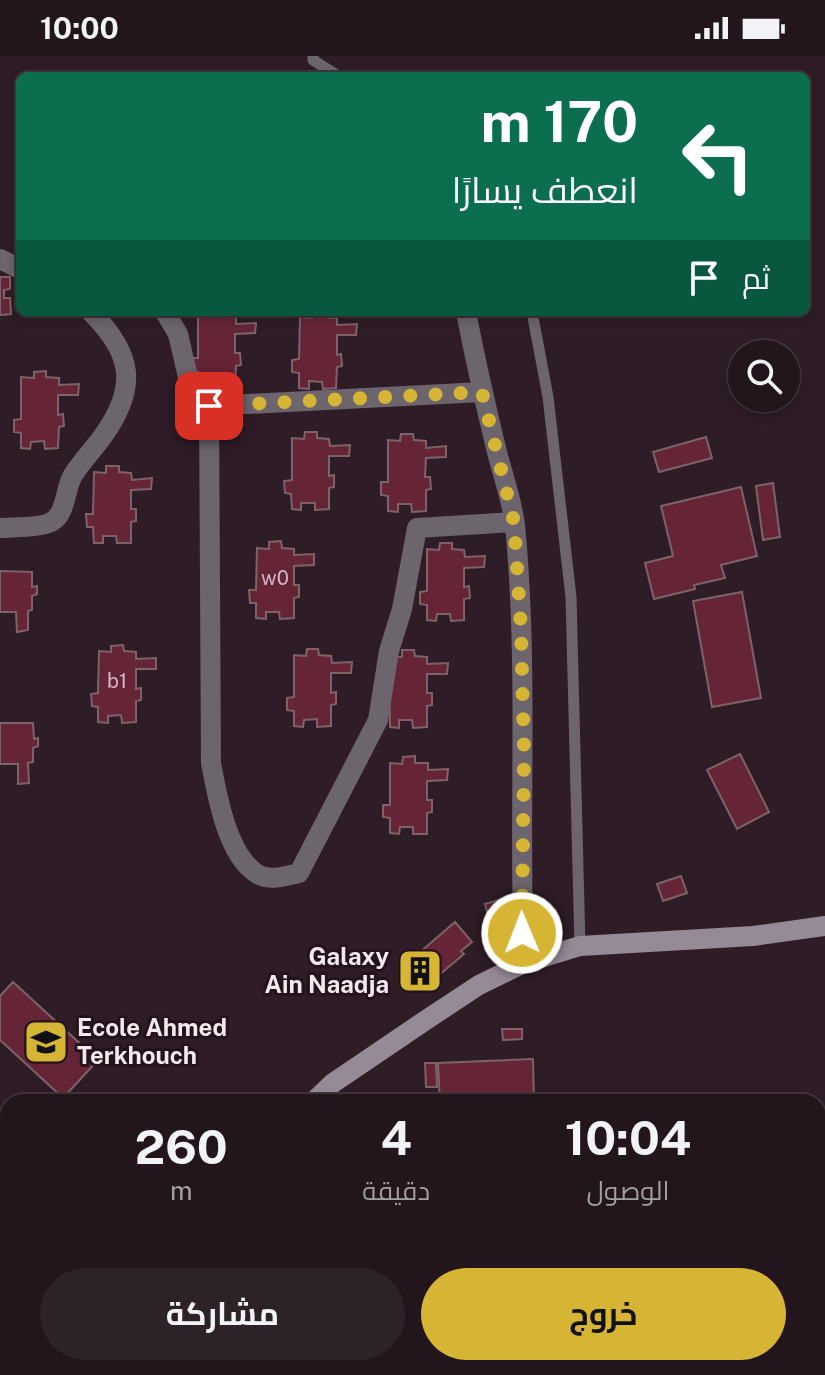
<!DOCTYPE html>
<html lang="ar">
<meta charset="utf-8">
<style>
body{margin:0;font-family:"Public Sans",Cairo,sans-serif;background:#2e2229;color:#f1f3f6;direction:rtl;height:100vh;display:flex;flex-direction:column;font-size:30px;white-space:nowrap}
*{box-sizing:border-box;margin:0}
p{font-size:26px;color:#a29fa3}
.icon{flex:none;width:44px;height:44px;fill:none;stroke:currentColor;stroke-width:2;stroke-linecap:round;stroke-linejoin:round}
.map{position:relative;flex:1;overflow:hidden;direction:ltr}
.side{position:absolute;left:0px;top:1038px;width:826px;height:282px;display:flex;flex-direction:column;background:#22151c;border-radius:24px 24px 0 0;box-shadow:0 4px 12px #0003,0 0 0 2px #3f343b;direction:rtl}
.side>*{flex:none}
.top-card{position:absolute;left:16px;top:16px;width:794px;height:244px;border-radius:12px;box-shadow:0 4px 12px #0003,0 0 0 2px #3f343b;direction:rtl;background:#0b6e4f;color:#fff;overflow:hidden}
.tools{position:absolute;left:728px;top:284px;display:grid;gap:16px}
.tools a{display:grid;place-items:center;width:72px;height:72px;border-radius:50%;background:#22151c;box-shadow:0 4px 12px #0003,0 0 0 2px #3f343b;font-size:40px}
.pin{position:absolute;display:grid;place-items:center;width:68px;height:68px;color:#fff;margin:-34px;border-radius:16px;box-shadow:0 4px 12px #0006}
.me{position:absolute;width:88px;margin:-44px;rotate:359deg;stroke-linejoin:round;filter:drop-shadow(0 0 6px #0008)}
.turn{display:flex;align-items:center;gap:28px;height:168px;padding:0 40px;font-size:36px}
.turn .icon{width:104px;height:104px;stroke-width:2.5}
.turn b{display:block;font-size:56px;line-height:68px}
.then{display:flex;align-items:center;height:76px;padding:0 40px;background:#0003;gap:16px;font-size:30px}
.eta{display:flex;justify-content:space-evenly;align-items:center;height:136px;text-align:center}
.eta b{font-size:48px;font-weight:700;line-height:56px}
.button{display:flex;gap:16px;margin-top:auto;padding:16px 40px}
.button a{flex:1;height:92px;border-radius:48px;background:#d6b534;color:#111;font-size:32px;font-weight:700;line-height:92px;text-align:center}
.button a+a{background:#2e2229;color:#f1f3f6}
.status{display:flex;justify-content:space-between;align-items:center;height:56px;padding:0 40px;background:#22151c;direction:ltr}
.status svg{height:22px;fill:currentColor}
.map>svg:first-child{display:block}
.building{fill:#652536;stroke:#7d6368;stroke-width:2}
.lines{fill:none;stroke-linecap:round;stroke-linejoin:round}
.path{stroke:#91818a;stroke-width:4;stroke-dasharray:2 6;stroke-linecap:butt}
.lane{stroke:#6c656d;stroke-width:11}
.street{stroke:#6c656d;stroke-width:20}
.secondary{stroke:#968a97;stroke-width:20}
.route{stroke:#d6b534;stroke-width:14;stroke-dasharray:0 25.2}
.labels{text-anchor:middle;stroke-width:6;stroke-linejoin:round;paint-order:stroke}
.number-label{font-size:20px;fill:#d1b7c1}
.poi-label{font-size:24px;font-weight:bold;fill:#f5e8ef;stroke:#24131d;text-anchor:end}
</style>
<div class="status"><b>10:00</b><svg viewBox="0 0 49 12"><path d="M0 12V9h3v3zM5 12V6h3v6zM10 12V3h3v9zM15 12V0h3v12zM26 1h20v11H26zM47 4h2v5h-2z"/></svg></div>
<div class="map">
<svg width="825" height="1319" viewBox="0 0 825 1319">
<rect width="100%" height="100%" fill="#2e1c26"/>
<path class="building" d="M0,221H10V233L4,234V242H10L11,258L0,259Z
M211,256H223V260L236,261V268L256,267L255,277L235,278V297H240L241,309L236,310L235,331H222L221,324H208V332L198,331V316L191,315V302H198V260L211,261Z
M312,256H324V261L337,262V269L357,268L356,279H337V299L341,298L342,310L337,311L336,332L323,333L322,326L309,325V333L299,332V317L292,316V304L299,303L300,261L312,262Z
M46,315V321L59,322V329L79,328L78,339H58V359L63,358L64,370L59,371L58,392L45,393L44,385L31,386L30,393L21,392V377L14,376V364L21,363V321L34,322V316Z
M305,376H317V382L329,383L330,390L350,389L349,400H329V420L334,419V431L329,432V453L315,454V447H301V454L292,453L291,438L285,437L284,425L292,424V382L304,383Z
M401,378H413L414,384L426,385V392L446,390V401L426,402L425,421H430L431,433L426,434V455L412,456L411,448H398V456L388,455V440L381,439V426H388V384L400,385Z
M706,381L712,402L659,416L653,396Z
M106,410H119V416L131,417L132,424L152,422L151,433L131,434V453H136V465L131,466V487H117L116,480H103V487H94L93,471H87L86,458H93L94,416L106,417Z
M773,427L780,481L763,484L756,430Z
M741,431L757,500L721,509L725,522L694,529L695,533L654,543L645,507L673,500L661,450Z
M281,485L282,492L294,493V499L314,498V509L294,510V529H299V541L294,542V562L280,563L279,556H266V563L256,562V547H250L249,534H256L257,492L269,493V486Z
M440,487H452V493L464,494L465,501L485,500L484,511L464,512V531L469,530L470,542L464,543V564L451,565L450,558H437L436,565L427,564V549L420,548V536L427,535V493L439,494Z
M0,515L32,516V531L37,530V538L32,540V554L28,555V574L17,576L16,556H0Z
M742,536L761,642L712,651L693,545Z
M123,589L124,595L136,596V603L156,602V613H136V633L141,632V644L136,645V666L122,667L121,659L108,660V667L98,666V651L92,650L91,638L98,637L99,595L111,596V590Z
M307,593H318L319,599L331,600L332,607L352,606L351,617H331V637L336,636V648L331,649V670L317,671V663L304,664L303,671L294,670V655L287,654V642L294,641V599L306,600Z
M402,594H414L415,600L427,601V608L448,607L447,618H427V637H432V649L427,650V671L413,672L412,664H399V672L390,671L389,600L402,601Z
M0,667H33L34,683L38,682V690L33,692V706L28,707L29,727L18,728V708H0Z
M740,698L769,756L737,773L707,714Z
M415,700V707H428V714L448,713L447,724L427,725V744H432V756L427,757V778H413V771H400L399,778L390,777V762L383,761V749H390V707L402,708L403,701Z
M681,820L687,837L663,845L657,828Z
M502,843L509,865L491,871L485,848Z
M455,866L472,886L461,895L464,898L438,920L419,897Z
M421,903L431,919L419,927L408,911Z
M13,926L98,1004L63,1042L0,984V940Z
M502,973H522V983L503,984Z
M533,1003L534,1046H440L438,1007Z
M425,1007H436L437,1031H426Z
M0,1084L8,1090V1103L0,1113Z
M96,1312H158L150,1319H88Z
M449,1312H487L489,1319H451Z"/>
<g class="lines">
<path class="path" d="M553,1319V1312"/>
<path class="lane" d="M313,0V4L338,20
M532,256L548,341L571,541L580,890"/>
<path class="street" d="M0,203L20,213
M165,256L178,278L191,334L209,350
M466,256C475,302 485,347 496,392C502,417 512,444 515,469C529,615 518,761 524,907
M482,336L209,350L211,707C217,739 227,798 256,817C268,826 286,820 299,817L378,664L389,595L402,553L417,472L514,466
M0,472C13,471 38,472 49,467C67,460 64,434 73,419C82,405 93,394 103,380C138,331 133,298 91,256"/>
<path class="secondary" d="M313,1046L333,1027L429,962L479,929L524,907L580,890L753,880L825,870
M0,1211L8,1203"/>
</g>
<g class="lines">
<path class="route" d="M209,350L482,336L514,466L521,572L524,695L522,877"/>
</g>
<defs>
<g id="building-square" transform="scale(2.3)"><rect x="-9" y="-9" width="18" height="18" rx="4" fill="#d6b534" stroke="#24131d"/><path d="M-4-6H4V6H1V3H-1V6H-4ZM-2.5-4.3h1.7v1.8h-1.7ZM.8-4.3h1.7v1.8H.8ZM-2.5-1h1.7V.8h-1.7ZM.8-1h1.7V.8H.8Z" fill="#111"/></g>
<g id="school-square" transform="scale(2.3)"><rect x="-9" y="-9" width="18" height="18" rx="4" fill="#d6b534" stroke="#24131d"/><path d="M0-5L7-2L0 1L-7-2ZM-4 1L0 2.5L4 1V4Q0 6-4 4Z" fill="#111"/></g>
</defs>
<g fill-rule="evenodd">
<use href="#building-square" x="420" y="915"/>
<use href="#school-square" x="46" y="986"/>
</g>
<g class="labels">
<g class="number-label">
<text x="275" y="529">w0</text>
<text x="117" y="632">b1</text>
</g>
<g class="poi-label">
<text x="389" y="909">Galaxy<tspan x="389" dy="28">Ain Naadja</tspan></text>
<text x="77" y="980" text-anchor="start">Ecole Ahmed<tspan x="77" dy="28">Terkhouch</tspan></text>
</g>
</g>
</svg>
<div class="tools">
<a><svg class="icon" aria-label="search" viewBox="0 0 24 24"><circle cx="10" cy="10" r="6"/><path d="M15 15l6 6"/></svg></a>
</div>
<div class="pin" style="left:209px;top:350px;background:#d93025"><svg class="icon" aria-label="arrive" viewBox="0 0 24 24"><path d="M6 21V4h12l-3 4 3 4H6"/></svg></div>
<svg class="me" style="left:522px;top:877px" viewBox="-20 -20 40 40"><circle r="17" fill="#d6b534" stroke="#fff" stroke-width="3"/><path d="M0-11L8 9 0 5-8 9z" fill="#fff"/></svg>
<div class="top-card">
<div class="turn"><svg class="icon" aria-label="left" viewBox="0 0 24 24"><path d="M17 20v-9H6M10 6l-5 5 5 5"/></svg><div><b>170 m</b>انعطف يسارًا</div></div>
<div class="then">ثم<svg class="icon" aria-label="arrive" viewBox="0 0 24 24"><path d="M6 21V4h12l-3 4 3 4H6"/></svg></div>
</div>
<section class="side">
<div class="eta">
<div><b>10:04</b><p>الوصول</p></div>
<div><b>4</b><p>دقيقة</p></div>
<div><b>260</b><p>m</p></div>
</div>
<div class="button"><a>خروج</a><a>مشاركة</a></div>
</section>
</div>
